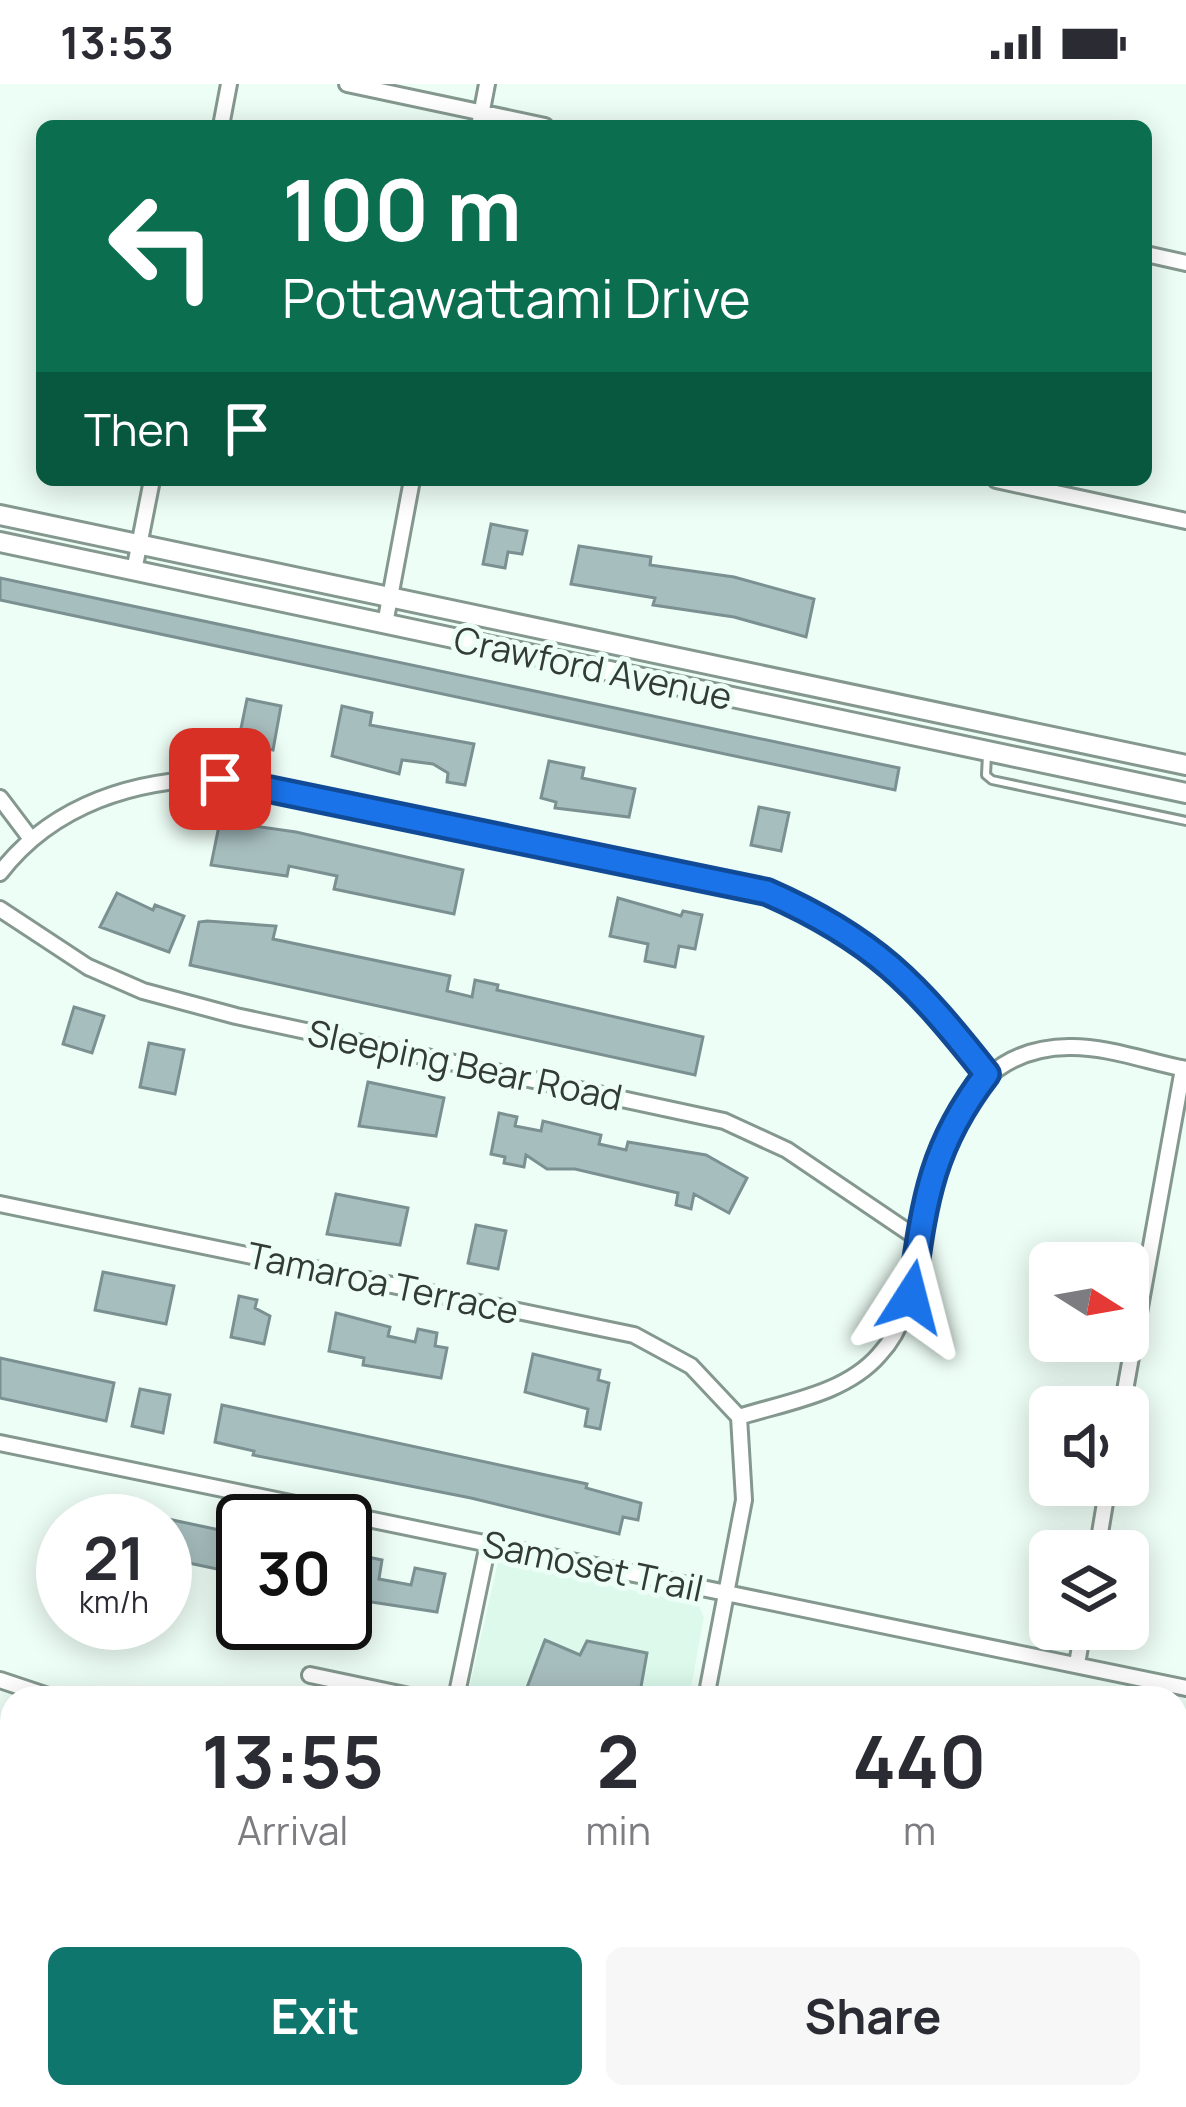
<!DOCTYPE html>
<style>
body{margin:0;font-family:Manrope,sans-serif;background:#f7f7f7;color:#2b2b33;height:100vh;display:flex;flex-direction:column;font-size:45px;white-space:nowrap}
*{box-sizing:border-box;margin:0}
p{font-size:39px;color:#7c7c81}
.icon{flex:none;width:66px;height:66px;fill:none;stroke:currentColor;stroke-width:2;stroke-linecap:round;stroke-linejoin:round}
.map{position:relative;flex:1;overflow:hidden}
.panel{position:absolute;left:0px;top:1602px;width:1188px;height:423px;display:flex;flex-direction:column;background:#fff;border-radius:36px 36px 0 0;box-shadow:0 6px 30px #0003}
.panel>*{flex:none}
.banner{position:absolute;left:36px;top:36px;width:1116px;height:366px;border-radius:18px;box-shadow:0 6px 30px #0003;background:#0b6e4f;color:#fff;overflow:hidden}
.needle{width:78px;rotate:101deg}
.tools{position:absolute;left:1029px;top:1158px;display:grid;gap:24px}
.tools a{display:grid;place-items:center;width:120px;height:120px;border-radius:18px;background:#fff;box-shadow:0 6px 30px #0003;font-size:60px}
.speed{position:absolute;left:36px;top:1410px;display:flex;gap:24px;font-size:60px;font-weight:700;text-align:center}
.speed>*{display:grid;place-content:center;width:156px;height:156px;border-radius:50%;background:#fff;box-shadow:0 6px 30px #0003;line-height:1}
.speed small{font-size:30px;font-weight:400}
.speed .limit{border:6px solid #111;border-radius:18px;background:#fff;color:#111}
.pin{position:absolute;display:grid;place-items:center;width:102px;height:102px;color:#fff;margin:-51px;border-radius:24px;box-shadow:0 6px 18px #0006}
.me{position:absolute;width:132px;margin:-66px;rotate:9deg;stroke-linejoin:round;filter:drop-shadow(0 0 9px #0008)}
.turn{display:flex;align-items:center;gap:42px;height:252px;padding:0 48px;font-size:54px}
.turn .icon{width:156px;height:156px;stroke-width:2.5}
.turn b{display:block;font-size:84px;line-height:102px}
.then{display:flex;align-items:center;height:114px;padding:0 48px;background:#0003;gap:24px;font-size:45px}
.eta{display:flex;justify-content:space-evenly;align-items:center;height:204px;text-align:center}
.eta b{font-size:72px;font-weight:700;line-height:84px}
.action{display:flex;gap:24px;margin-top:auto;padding:24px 48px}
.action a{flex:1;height:138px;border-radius:18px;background:#0f766e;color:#fff;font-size:48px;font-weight:700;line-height:138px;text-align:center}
.action a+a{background:#f7f7f7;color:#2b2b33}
.status{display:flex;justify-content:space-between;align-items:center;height:84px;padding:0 60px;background:#fff;direction:ltr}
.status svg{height:33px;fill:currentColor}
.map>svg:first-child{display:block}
.built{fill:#dcf9ec}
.green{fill:#f1e6a7}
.building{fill:#a7bebf;stroke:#7a9091;stroke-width:3}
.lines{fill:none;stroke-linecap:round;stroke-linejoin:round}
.lane-casing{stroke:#84988f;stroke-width:12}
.street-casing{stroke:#84988f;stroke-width:20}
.secondary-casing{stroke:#84988f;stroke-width:24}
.lane{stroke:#fff;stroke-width:6}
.street{stroke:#fff;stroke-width:14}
.secondary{stroke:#fff;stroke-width:18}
.route-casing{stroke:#114b97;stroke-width:30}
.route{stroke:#1a73e8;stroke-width:21}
.labels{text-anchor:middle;stroke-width:10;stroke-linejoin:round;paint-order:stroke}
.street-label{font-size:36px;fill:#333b37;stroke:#edfef6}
</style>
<div class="status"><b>13:53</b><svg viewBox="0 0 49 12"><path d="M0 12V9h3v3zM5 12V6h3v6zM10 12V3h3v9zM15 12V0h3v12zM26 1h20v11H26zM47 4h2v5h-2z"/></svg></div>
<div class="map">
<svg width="1186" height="2023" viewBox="0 0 1186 2023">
<rect width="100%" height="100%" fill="#edfef6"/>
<path class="built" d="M498,1478L698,1520L704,1533L689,1614H467Z"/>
<path class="green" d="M387,2013H615L613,2023H385Z"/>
<path class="building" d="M491,440L527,447L522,470L508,468L505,484L483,480Z
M579,462L651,473L650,481L734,493L814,515L806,553L734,533L653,521L655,514L571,500Z
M0,494L899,684L895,706L0,516Z
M247,615L281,622L273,666L238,659Z
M342,622L372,629L370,641L474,660L465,701L447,698L448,689L433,680L402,676L399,690L332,672Z
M549,677L584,684L582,694L635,705L629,733L555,724L556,718L541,714Z
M759,723L789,729L781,767L751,761Z
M220,737L296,748L463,786L454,830L334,805L337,792L289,782L287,792L211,781Z
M117,809L153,826L155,821L184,832L169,868L100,843Z
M618,814L681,832L683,827L702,831L695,865L679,862L675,883L645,877L648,860L610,852Z
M207,837L276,842L273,855L450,892L447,907L472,913L475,896L498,901L497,906L703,953L695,991L190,881L199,838Z
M74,923L104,932L92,969L63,960Z
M149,959L184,966L175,1010L140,1003Z
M368,998L444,1014L436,1052L359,1042Z
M499,1029L517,1033L515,1042L541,1047L543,1037L601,1051L599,1060L626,1066L628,1058L706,1071L747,1094L729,1129L694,1110L691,1125L676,1121L678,1109L575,1085H547L526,1071L524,1083L504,1079L505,1073L491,1070Z
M336,1110L408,1124L400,1161L327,1150Z
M476,1141L506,1147L498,1185L468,1179Z
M103,1188L174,1202L166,1240L95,1226Z
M239,1212L257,1216L255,1224L270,1232L264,1260L231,1253Z
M336,1229L390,1243L388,1252L415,1258L418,1245L437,1249L435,1262L447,1264L441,1294L363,1281L364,1274L329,1267Z
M533,1270L600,1286L598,1296L609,1299L600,1345L585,1342L588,1325L525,1308Z
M0,1274L114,1299L106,1337L0,1314Z
M140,1305L170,1311L163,1349L132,1342Z
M222,1321L587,1400L586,1404L641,1419L638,1436L623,1433L619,1450L471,1414L253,1371L254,1367L215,1358Z
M168,1435L243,1451L236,1489L165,1474Z
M363,1472L382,1476L379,1495L411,1501L415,1484L445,1490L437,1528L345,1514V1486L359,1489Z
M545,1556L580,1571L587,1557L647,1569L639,1614H523Z"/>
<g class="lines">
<g class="lane-casing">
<path id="lane" d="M987,671L986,691L992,696L1186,737"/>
</g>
<g class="street-casing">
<path id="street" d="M347,0L545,42
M221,42L229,0
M479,42L487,0
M1146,170L1186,179
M996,396L1186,437
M134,487L152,396
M385,540L412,396
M0,714L31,755
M0,789C53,720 137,694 220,695C331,717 441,739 551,762C659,784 779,795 871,862C917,896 952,946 987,990
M0,825L88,883L143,907L236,932L724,1037L787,1066L920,1156
M0,1120L634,1251L691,1282L739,1333
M1122,1323L1183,985
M739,1333C786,1318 845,1310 879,1271C908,1240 912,1201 919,1161C934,1074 959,964 1069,963C1106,962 1149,978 1186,985
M0,1359L1186,1604
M1097,1467L1108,1401
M1077,1580L1083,1545
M310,1591L419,1614
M0,1596L54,1614
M456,1614L488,1460
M706,1614L744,1416L739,1333
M1176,1979L1186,1981
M114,2023L117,2013
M373,2023L375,2013
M628,2023L630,2013
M863,2023L865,2013"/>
</g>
<g class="secondary-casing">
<path id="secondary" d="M0,431L1186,681
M0,458L1186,709
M1176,1874L1186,1818
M1149,2023L1151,2013"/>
</g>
<use href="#lane" class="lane"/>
<use href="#street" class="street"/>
<use href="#secondary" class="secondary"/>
</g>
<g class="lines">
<g class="route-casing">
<path id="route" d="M220,695L767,808C874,855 916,900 987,990C929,1065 924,1122 911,1213"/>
</g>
<use href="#route" class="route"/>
</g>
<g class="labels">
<g class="street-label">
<text transform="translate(593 584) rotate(12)" y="13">Crawford Avenue</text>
<text transform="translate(465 981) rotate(12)" y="13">Sleeping Bear Road</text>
<text transform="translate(383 1199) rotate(12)" y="13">Tamaroa Terrace</text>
<text transform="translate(593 1482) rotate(12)" y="13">Samoset Trail</text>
</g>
</g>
</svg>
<div class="tools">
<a><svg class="needle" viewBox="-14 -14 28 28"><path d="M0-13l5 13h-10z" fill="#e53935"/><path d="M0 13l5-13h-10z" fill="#7c7c81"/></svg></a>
<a><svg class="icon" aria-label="sound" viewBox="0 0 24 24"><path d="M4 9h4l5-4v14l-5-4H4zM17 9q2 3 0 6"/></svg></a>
<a><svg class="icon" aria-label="layers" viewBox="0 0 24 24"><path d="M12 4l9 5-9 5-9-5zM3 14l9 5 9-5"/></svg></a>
</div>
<div class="speed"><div>21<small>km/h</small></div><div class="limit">30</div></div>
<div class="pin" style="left:220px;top:695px;background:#d93025"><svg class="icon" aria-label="arrive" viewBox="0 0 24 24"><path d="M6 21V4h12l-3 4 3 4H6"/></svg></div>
<svg class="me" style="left:911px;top:1213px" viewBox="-20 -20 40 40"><path d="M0-17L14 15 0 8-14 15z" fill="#1a73e8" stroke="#fff" stroke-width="4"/></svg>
<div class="banner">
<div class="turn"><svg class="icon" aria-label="left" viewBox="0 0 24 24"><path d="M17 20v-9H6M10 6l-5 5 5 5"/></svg><div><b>100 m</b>Pottawattami Drive</div></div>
<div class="then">Then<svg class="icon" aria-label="arrive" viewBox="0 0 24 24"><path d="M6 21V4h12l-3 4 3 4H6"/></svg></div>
</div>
<section class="panel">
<div class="eta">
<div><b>13:55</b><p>Arrival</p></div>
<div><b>2</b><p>min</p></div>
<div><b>440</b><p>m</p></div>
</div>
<div class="action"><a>Exit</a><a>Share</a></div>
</section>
</div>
